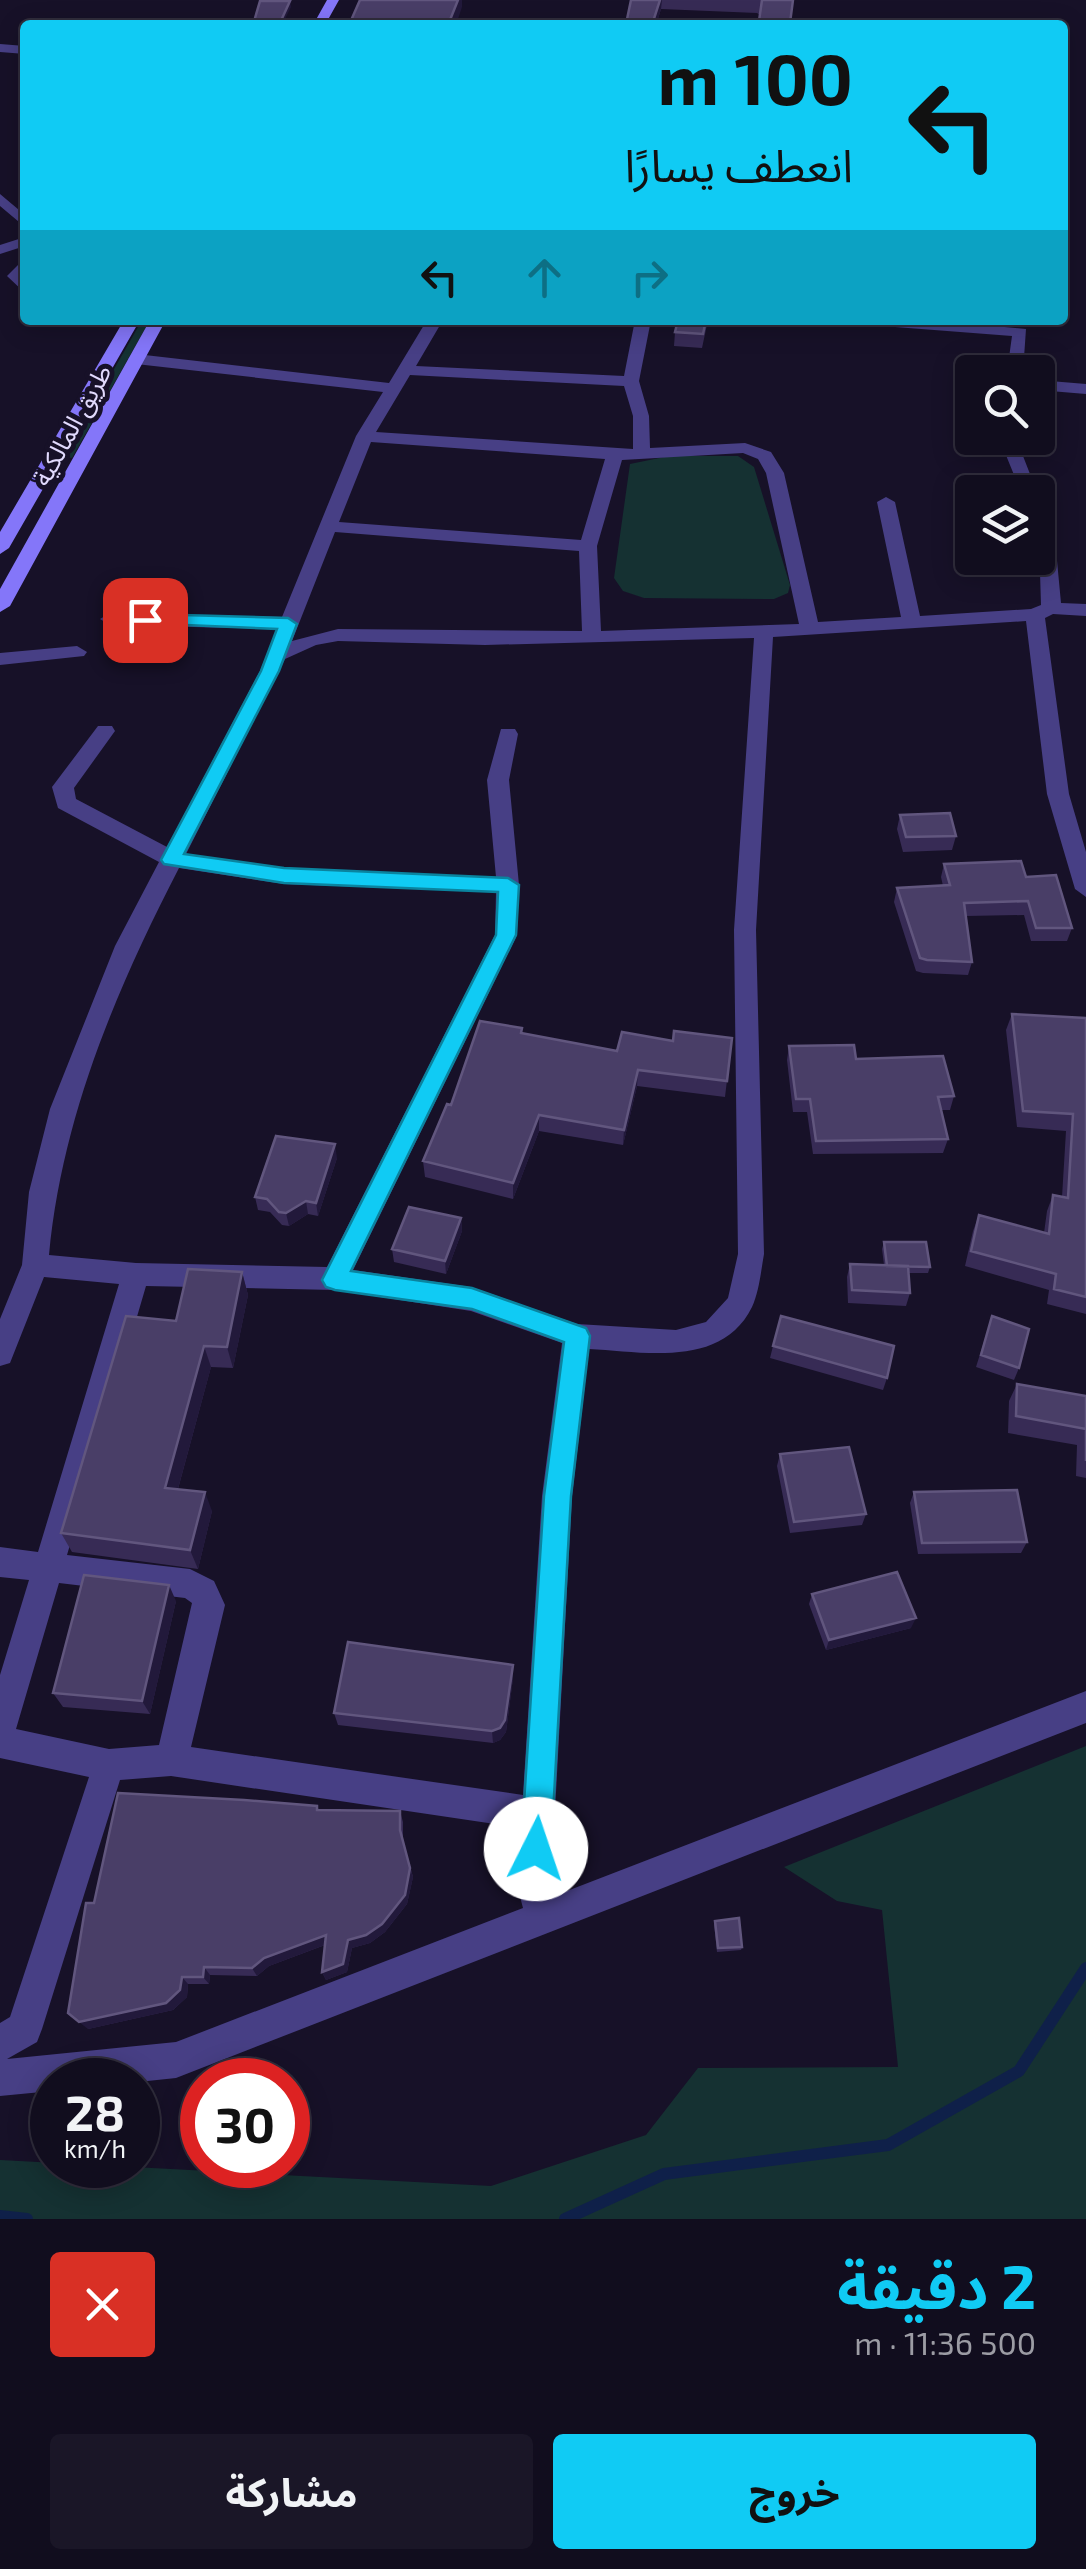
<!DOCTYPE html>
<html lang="ar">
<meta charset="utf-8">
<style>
body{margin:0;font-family:"Exo 2","Noto Sans Arabic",sans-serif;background:#1a1627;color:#f1f3f6;direction:rtl;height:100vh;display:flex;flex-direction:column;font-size:38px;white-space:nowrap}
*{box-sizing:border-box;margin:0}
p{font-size:32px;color:#9c9ca4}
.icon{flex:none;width:55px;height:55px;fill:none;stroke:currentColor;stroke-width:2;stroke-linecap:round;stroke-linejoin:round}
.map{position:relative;height:2219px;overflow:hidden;direction:ltr}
.drawer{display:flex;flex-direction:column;background:#110d1e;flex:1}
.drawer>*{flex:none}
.guide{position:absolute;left:20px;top:20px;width:1048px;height:305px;border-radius:10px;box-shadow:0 5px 25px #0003,0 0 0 2px #302d3c;direction:rtl;background:#10cbf4;color:#111;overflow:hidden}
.tools{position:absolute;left:955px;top:355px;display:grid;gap:20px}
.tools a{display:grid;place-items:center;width:100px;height:100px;border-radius:10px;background:#110d1e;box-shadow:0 5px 25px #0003,0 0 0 2px #302d3c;font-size:50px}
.speed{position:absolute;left:30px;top:2058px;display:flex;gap:20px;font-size:50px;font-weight:700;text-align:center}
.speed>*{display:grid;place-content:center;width:130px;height:130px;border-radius:50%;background:#110d1e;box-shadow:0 5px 25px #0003,0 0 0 2px #302d3c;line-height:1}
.speed small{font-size:25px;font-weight:400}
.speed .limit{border:15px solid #d22;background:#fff;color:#111}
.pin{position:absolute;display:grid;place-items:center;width:85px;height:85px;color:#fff;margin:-42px;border-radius:20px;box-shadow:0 5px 15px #0006}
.me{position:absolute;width:110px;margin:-55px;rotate:4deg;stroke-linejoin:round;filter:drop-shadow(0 0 8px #0008)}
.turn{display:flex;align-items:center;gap:35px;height:210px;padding:0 50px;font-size:45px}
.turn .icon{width:130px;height:130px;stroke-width:2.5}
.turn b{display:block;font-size:70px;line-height:85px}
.lanes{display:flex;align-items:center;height:95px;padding:0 50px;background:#0003;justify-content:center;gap:50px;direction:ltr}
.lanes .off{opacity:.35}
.round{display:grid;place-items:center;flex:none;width:105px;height:105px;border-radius:10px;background:#1a1627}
.summary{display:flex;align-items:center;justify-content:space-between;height:170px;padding:0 50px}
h1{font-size:60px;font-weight:700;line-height:75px;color:#10cbf4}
.primary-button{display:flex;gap:20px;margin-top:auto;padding:20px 50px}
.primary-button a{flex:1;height:115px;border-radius:10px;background:#10cbf4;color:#111;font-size:40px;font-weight:700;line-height:115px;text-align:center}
.primary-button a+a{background:#1a1627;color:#f1f3f6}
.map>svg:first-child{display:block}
.green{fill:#153132}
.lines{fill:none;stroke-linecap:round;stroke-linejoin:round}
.stream{stroke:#0f2049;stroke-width:12}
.minor{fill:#473f85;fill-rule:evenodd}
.secondary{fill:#8476f9;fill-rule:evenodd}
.wall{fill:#372b55}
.shaded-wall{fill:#22193b}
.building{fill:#493e67;stroke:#61567e;stroke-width:2.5}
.route{fill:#10cbf4;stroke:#0a849f;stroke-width:2.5}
.labels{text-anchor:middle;stroke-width:10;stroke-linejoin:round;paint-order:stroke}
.far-street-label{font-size:25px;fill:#e1dafd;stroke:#171128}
</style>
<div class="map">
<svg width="1086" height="2219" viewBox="0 0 1086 2219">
<rect width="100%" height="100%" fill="#171128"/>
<path class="green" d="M142,320H150L72,458L64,457Z
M669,456H738L754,467L790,585L788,593L774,599L644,598L623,591L614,578L630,464Z
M1086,1746V2219H0V2160L491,2186L646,2135L698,2068L898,2067L882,1910L837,1901L784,1867Z"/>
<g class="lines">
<path class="stream" d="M0,2216L27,2219
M565,2219L664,2174L888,2145L1019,2071L1086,1968"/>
<path class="minor" d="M0,44L25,46V54L0,52Z
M0,194L25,215V227L0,206Z
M25,237V246L0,254V245Z
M25,258V293L7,276Z
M427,320H443L416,366L624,376L635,320H651L639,381L649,416L650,448L745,443L771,452L784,473L818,622L901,617L877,502L886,497L895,502L920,616L1031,609L1041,605L1038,508L1044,509L1054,529L1061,603L1086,604V616L1053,614L1045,618L1069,794L1086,852V897L1075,889L1047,794L1026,621L773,637L756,930L764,1254C761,1271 759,1292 752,1307C722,1368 645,1352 589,1349L572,1496L551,1885L554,1896L1086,1691V1723L176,2078L138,2082L52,2080V2091L0,2096V2023L10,2017L89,1777L0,1758V1675L29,1580L0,1577V1547L38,1552L119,1284L44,1277L10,1363L0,1366V1319L22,1265L29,1192L50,1109L115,946L159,862L58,808L52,787L98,726H112L115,731L74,788L76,799L167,847L260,671L277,629L110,625L100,619L110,613L282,617L356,436L383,392L136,364L128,359L136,354L389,383ZM410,375L624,386L633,416V449L376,432ZM371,442L605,459L581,540L339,522ZM743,453L758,459L766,473L799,624L601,631L597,546L622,460ZM335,532L579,551L582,631L338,629L292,641ZM754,638L734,930L738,1254L728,1298L706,1322L676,1330L577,1324L471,1287L353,1270L517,935L519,885L509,780L518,734L515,729H501L487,780L496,877L284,868L186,854L285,659L316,645L338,641L485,645ZM179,868L284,884L496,892L495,935L327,1267L136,1263L49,1255C62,1117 116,990 179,868ZM146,1286L335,1290L471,1311L562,1343L542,1496L523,1795L191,1747L225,1605L214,1581L190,1569L67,1555ZM59,1583L185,1598L192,1603L159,1745L109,1749L16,1729ZM171,1776L521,1828L517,1885L523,1908L176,2042L7,2059L37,2042L42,2029L120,1780Z
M861,320H928L1026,329L1023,372H1007L1012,336L869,325Z
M1038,380L1086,384V394L1038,390Z
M999,438H1016L1037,492H1021Z
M77,646L87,652L84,656L0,665V653Z"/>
<path class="secondary" d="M327,0H339L325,25H313Z
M124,320H140L9,548L0,554V532Z
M150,320H166L10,606L0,612V589Z"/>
</g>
<path class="wall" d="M631,0H793L790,25H759L760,15L757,13L661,9L656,25H626Z
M708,320L702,348L674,346L675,332Z
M900,815L956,836L952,850L903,852L897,829Z
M944,864L1026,877L1072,928L1067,941H1031L1024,915L966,916L972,962L968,975L923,973L916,971L894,902L897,888L943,886L941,877Z
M1012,1014L1086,1018V1314L1047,1304L1049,1290L965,1266L973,1231L979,1215L1044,1233L1047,1211L1053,1195L1062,1197L1066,1131L1017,1127L1006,1030Z
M522,1028V1033L617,1051L673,1041L732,1038L725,1097L637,1086L623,1145L539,1131L513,1199L425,1177L423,1161L451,1105Z
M789,1046L856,1059L954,1096L950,1110H941L948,1139L943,1153L813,1154L807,1112H793L787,1060Z
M337,1158L318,1216L308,1214L289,1226L282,1225L270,1212L258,1210L255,1197Z
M461,1218L462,1231L446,1274L394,1262L392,1249Z
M884,1242L930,1267L928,1273H909L910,1293L906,1306L848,1303L847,1277L850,1264L884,1265L882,1249Z
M242,1272L248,1295L233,1368L211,1367L178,1489L212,1511L198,1569L72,1552L61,1533L176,1321Z
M992,1316L1019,1368L1014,1380L976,1367Z
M773,1346L887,1378L883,1390L770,1358Z
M1017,1384L1086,1396V1478L1076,1476L1077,1445L1008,1433L1009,1401Z
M780,1454L866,1514L862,1525L790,1533L777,1466Z
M914,1492L1027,1542L1021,1553L918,1554L910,1503Z
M812,1594L911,1628L826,1650L809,1604Z
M176,1601L150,1714L63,1707L53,1693Z
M513,1678L506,1732L500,1740L493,1743L338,1725L334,1713Z
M317,1806L319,1810L400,1811L403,1822V1839L413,1877L407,1904L385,1932L370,1943L352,1948L347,1972L326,1980L322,1972L325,1945L269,1966L257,1976L210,1975L209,1984H188L187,1997L173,2010L88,2029L94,1903Z
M715,1921L742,1947L741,1950L717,1952L714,1924Z"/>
<path class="shaded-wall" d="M458,0H462V7L456,25H448Z
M660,0H662L661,9L656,25H652Z
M290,1L291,7L282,25H279Z
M638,1070L637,1086L623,1145L624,1130Z
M539,1115V1131L513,1199V1183Z
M335,1144L337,1158L318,1216L316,1203Z
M306,1201L308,1214L289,1226L286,1213Z
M461,1218L462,1231L446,1274L445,1261Z
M242,1272L248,1295L233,1368L227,1347Z
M204,1346L211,1367L173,1507L165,1488Z
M205,1492L212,1511L198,1569L190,1550Z
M169,1585L176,1601L150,1714L142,1701Z
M916,1618L911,1628L826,1650L829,1640Z
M513,1665V1678L506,1732L500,1740L493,1743L492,1731Z
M410,1868L413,1877L407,1904L385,1932L370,1943L352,1948L347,1972L326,1980L322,1972Z
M326,1935L330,1943L269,1966L257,1976L252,1968L264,1958Z
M204,1967L210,1975L209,1984L203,1977Z
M182,1977L188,1984L187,1997L173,2010L88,2029L79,2022Z"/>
<path class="building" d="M360,0H458L448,25H349Z
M631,0H660L652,25L626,24Z
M762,0H793L790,23L759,21Z
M260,1H290L279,25H253Z
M678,320H706L703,334L675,332Z
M950,813L956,836L906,837L900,815Z
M1021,861L1026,877L1056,875L1072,928H1036L1028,901L964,903L972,962L927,960L920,958L897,888L950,885L944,864Z
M1012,1014L1086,1018V1297L1054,1289L1056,1274L971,1251L979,1215L1049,1234L1053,1195L1068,1198L1073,1114L1023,1111Z
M480,1021L522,1028L521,1033L617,1051L622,1032L673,1041L674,1031L732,1038L727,1081L638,1070L624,1130L539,1115L513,1183L423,1161L447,1104L451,1105Z
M854,1045L856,1059L943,1056L954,1096L938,1097L948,1139L816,1141L810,1099H796L789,1046Z
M276,1136L335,1144L316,1203L306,1201L286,1213L279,1212L267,1199L255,1197Z
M409,1207L461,1218L445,1261L392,1249Z
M884,1242H926L930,1267L887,1266Z
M850,1264L908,1266L910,1293L852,1290Z
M188,1269L242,1272L227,1347L204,1346L165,1488L205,1492L190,1550L61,1533L126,1316L176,1321Z
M781,1316L894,1346L887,1378L773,1346Z
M992,1316L1029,1329L1019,1368L981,1355Z
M1017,1384L1086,1396V1461V1429L1016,1416Z
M849,1447L866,1514L794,1522L780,1454Z
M1017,1490L1027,1542L922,1543L914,1492Z
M897,1572L916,1618L829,1640L812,1594Z
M84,1575L169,1585L142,1701L53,1693Z
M348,1642L513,1665L505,1720L500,1728L492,1731L334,1713Z
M118,1793L244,1800L317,1806V1810L400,1811V1830L410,1868L405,1895L382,1924L366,1935L348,1940L343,1964L322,1972L326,1935L264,1958L252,1968L204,1967L203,1977H182L180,1990L166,2003L79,2022L68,2013L86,1903H94Z
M739,1918L742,1947L718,1948L715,1921Z"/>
<path class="route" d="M145,614L288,618L297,624L279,671L184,854L284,868L508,878L519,885L516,935L351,1271L472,1288L586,1328L590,1336L571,1496L551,1849L547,1860L536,1864L525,1860L521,1849L544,1496L564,1342L472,1309L335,1290L326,1287L322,1280L496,935L498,892L284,883L164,864L161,860L261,671L277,629L139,623L137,620Z"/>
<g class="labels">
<g class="far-street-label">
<text transform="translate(72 425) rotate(-61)" y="9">طريق المالكية</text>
</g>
</g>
</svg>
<div class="tools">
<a><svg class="icon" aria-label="search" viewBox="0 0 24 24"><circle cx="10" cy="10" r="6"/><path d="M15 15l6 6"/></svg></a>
<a><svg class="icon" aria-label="layers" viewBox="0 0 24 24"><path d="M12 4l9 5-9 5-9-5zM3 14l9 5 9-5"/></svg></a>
</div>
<div class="speed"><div>28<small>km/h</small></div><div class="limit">30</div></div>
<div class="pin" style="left:145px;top:620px;background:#d93025"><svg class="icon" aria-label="arrive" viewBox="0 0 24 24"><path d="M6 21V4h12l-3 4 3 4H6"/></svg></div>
<svg class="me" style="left:536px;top:1849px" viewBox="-20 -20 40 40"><circle r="19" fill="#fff"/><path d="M0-13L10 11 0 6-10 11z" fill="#10cbf4"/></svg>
<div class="guide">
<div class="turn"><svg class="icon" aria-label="left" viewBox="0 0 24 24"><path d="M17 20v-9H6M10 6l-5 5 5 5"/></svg><div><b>100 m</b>انعطف يسارًا</div></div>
<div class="lanes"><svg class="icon" aria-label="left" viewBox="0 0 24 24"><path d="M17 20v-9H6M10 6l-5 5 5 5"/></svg><svg class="icon off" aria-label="ahead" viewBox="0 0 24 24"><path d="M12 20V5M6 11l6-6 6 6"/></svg><svg class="icon off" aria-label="right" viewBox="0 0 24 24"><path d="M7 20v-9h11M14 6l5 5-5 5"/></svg></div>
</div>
</div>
<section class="drawer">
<div class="summary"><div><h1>2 دقيقة</h1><p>500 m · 11:36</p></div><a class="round" style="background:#d93025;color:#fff"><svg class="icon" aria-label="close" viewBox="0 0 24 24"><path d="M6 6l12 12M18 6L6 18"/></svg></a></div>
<div class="primary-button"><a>خروج</a><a>مشاركة</a></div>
</section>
